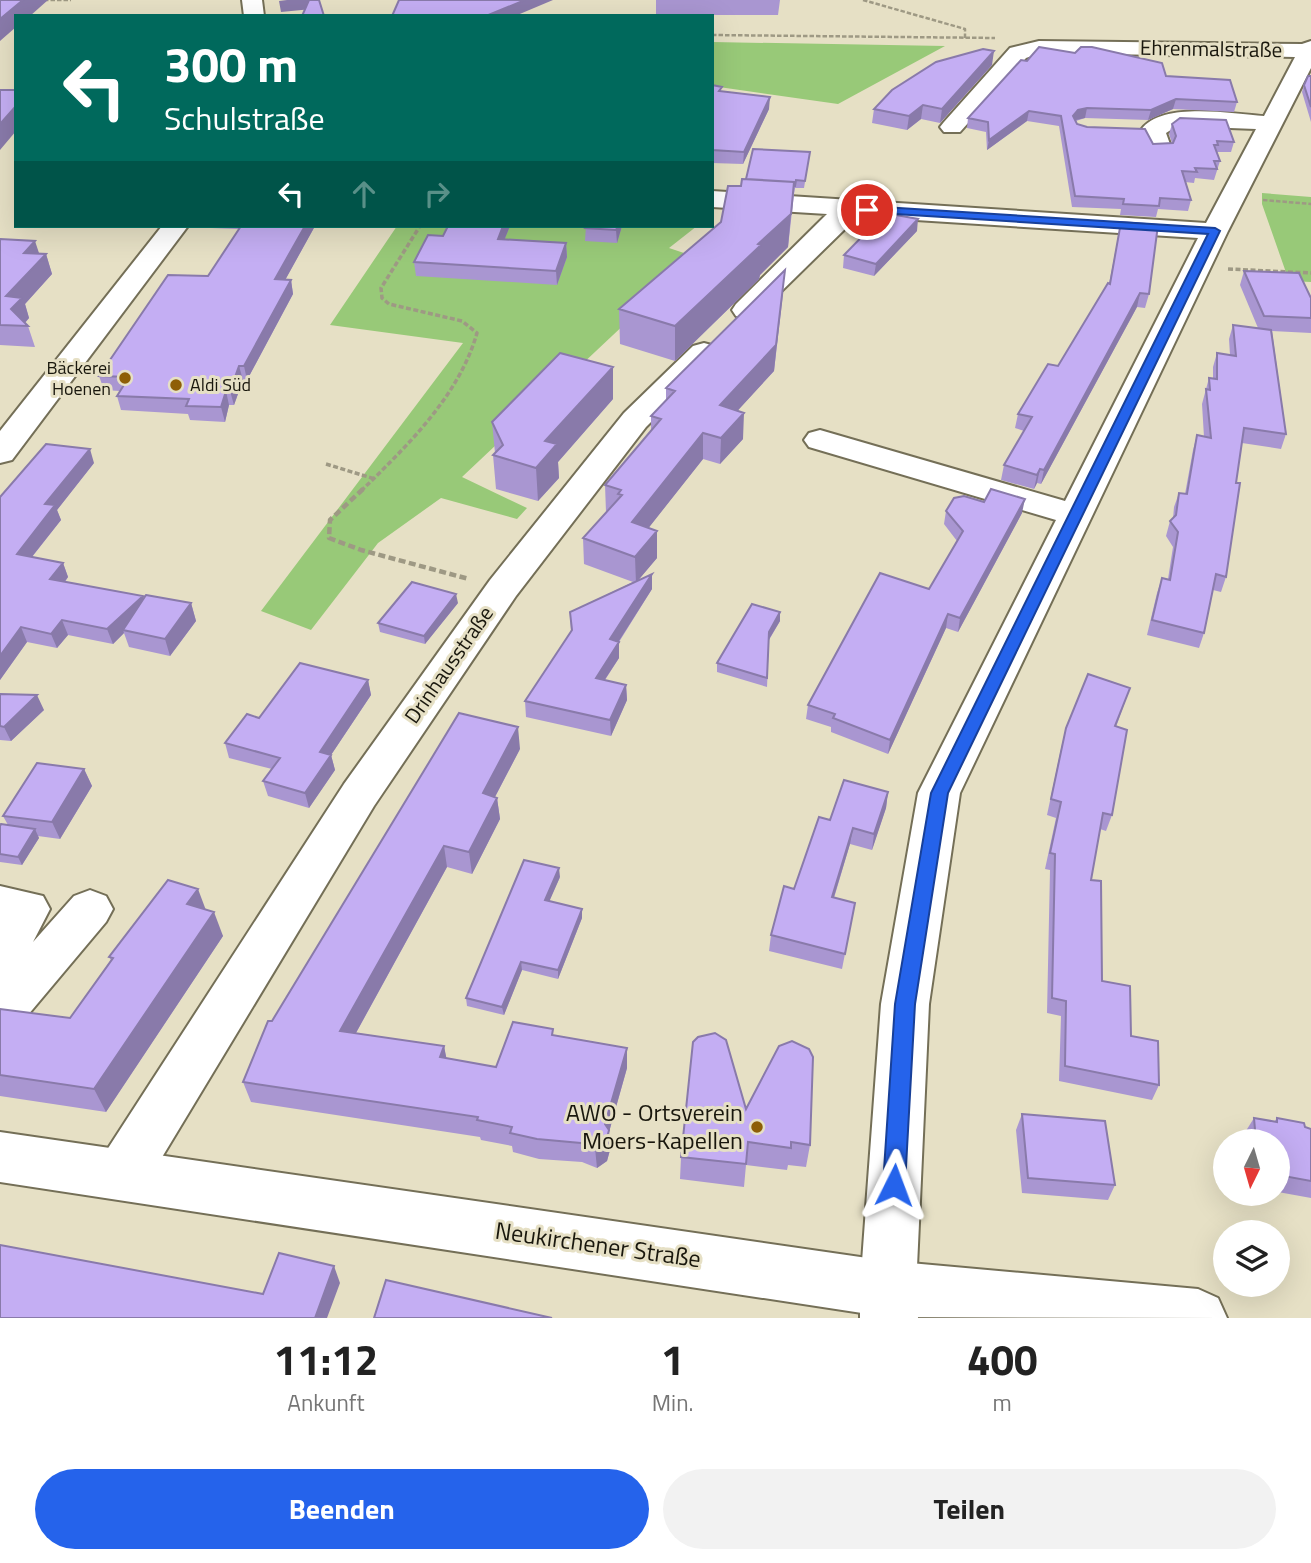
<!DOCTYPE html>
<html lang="de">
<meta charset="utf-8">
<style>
body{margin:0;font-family:"Titillium Web",sans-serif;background:#f2f2f2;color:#222;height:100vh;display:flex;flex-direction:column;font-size:26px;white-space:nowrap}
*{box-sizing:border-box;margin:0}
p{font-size:23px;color:#767676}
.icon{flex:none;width:38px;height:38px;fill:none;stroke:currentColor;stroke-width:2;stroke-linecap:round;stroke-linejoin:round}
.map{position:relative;height:1318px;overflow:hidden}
.side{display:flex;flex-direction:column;background:#fff;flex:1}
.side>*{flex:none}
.banner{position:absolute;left:14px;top:14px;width:700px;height:214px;border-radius:0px;box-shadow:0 7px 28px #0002;background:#00695c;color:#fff;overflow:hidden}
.needle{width:46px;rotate:185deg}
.tools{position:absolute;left:1213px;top:1129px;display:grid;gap:14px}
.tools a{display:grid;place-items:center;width:77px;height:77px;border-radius:50%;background:#fff;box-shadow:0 7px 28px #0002;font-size:35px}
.pin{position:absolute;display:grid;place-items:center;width:60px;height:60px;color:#fff;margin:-30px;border:4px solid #fff;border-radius:50%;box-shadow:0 2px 7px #0007}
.me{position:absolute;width:77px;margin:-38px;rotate:3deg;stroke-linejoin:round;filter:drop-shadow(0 0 5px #0008)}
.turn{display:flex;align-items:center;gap:24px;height:147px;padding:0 35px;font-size:32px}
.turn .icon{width:91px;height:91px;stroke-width:2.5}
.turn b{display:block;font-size:49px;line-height:60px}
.lanes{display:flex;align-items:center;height:66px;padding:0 35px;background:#0003;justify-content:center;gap:35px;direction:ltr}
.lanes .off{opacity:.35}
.eta{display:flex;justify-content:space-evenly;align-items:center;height:119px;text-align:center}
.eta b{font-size:42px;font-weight:700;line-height:49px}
.primary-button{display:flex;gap:14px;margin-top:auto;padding:14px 35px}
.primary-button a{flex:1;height:80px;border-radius:42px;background:#2563eb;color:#fff;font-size:28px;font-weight:700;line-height:80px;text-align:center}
.primary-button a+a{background:#f2f2f2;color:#222}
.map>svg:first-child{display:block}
.green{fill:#98c978}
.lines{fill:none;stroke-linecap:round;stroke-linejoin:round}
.minor-casing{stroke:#746f57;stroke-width:4}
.major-casing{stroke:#746f57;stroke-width:4}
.path-far2{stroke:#9e9984;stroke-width:2.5;stroke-dasharray:4.5 2;stroke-linecap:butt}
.path-far1{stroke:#9e9984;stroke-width:3.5;stroke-dasharray:5 2.5;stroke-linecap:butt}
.path{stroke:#9e9984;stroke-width:4.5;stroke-dasharray:7 3.5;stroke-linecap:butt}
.minor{fill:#fff;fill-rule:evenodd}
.major{fill:#fff;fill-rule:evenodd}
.wall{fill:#a996d1}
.shaded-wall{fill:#897aaa}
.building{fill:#c4aef3;stroke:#897aaa;stroke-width:2}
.route{fill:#2563eb;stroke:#184099;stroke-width:2}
.poi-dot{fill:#8e5e07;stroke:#e6e0c5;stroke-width:2.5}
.labels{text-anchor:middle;stroke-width:6;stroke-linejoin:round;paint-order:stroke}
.far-poi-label{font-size:18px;fill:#19170d;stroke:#e6e0c5;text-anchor:end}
.street-label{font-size:21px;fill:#19170d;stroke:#e6e0c5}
.near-poi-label{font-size:24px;fill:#19170d;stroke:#e6e0c5;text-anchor:end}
.near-street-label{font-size:24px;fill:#19170d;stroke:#e6e0c5}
</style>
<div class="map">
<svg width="1311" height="1318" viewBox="0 0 1311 1318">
<rect width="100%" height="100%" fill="#e6e0c5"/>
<path class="green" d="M712,42L945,46L838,104L712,86Z
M1262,193L1311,197V282L1289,281L1262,204Z
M397,226H697L669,248L696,257L462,477L527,508L517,519L441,498L378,543L311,630L261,611L463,343L330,325Z"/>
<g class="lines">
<g class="minor-casing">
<path id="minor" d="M1039,41L1302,44L1311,41V68L1228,231L960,793L929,1004L916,1289L918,1318H860V1289L881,1004L918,793L1056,520L809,447L804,440L809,433L820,430L1065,501L1198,238L853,216L848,226L756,316L746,319L736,316L732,310L736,304L827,214L712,207V191L1206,223L1256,129L1177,126L1166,133L1171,147L1168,152H1150L1141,130C1161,101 1232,114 1264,116L1295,57L1040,53L1026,58L960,132H944L940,127L944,122L1010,48Z
M704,343L715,346L719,352L715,358L646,427L516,596L374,806L141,1192L122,1199L103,1192L95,1174L103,1156L344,784L490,580L624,413L693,346Z
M0,886L43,896L50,909L33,942L74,896L90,890L106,896L113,909L106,922L17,1028L0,1034Z"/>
</g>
<g class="major-casing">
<path id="major" d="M242,0H262L264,16H244Z
M162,226H188L12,460L0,463V431Z
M0,1132L888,1261L1198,1289L1218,1298L1227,1318L888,1317L0,1182Z"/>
</g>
<path class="path-far2" d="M44,0H71
M863,0L965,29V38
M712,35L995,38
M1263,200L1311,204"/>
<path class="path-far1" d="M1228,269L1311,273
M326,464L375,479
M361,491C407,446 459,396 477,333L462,321L389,304L382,298L381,288L420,226"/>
<path class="path" d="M363,489L330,520L329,538L361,550L469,579"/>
<use href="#minor" class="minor"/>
<use href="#major" class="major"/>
</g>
<path class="wall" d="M656,0H780L778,15H656Z
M992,65L940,123L921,119L907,130L872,123L874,109Z
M1166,76L1237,102L1234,112L1173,109L1148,120L1085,118L1076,121L1077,124L1153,144L1172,143L1169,134L1172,124L1234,142L1231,152H1217L1220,161L1214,180L1195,178L1194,183L1185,182L1191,200L1188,211L1158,209L1156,217L1120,215L1121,209L1072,207L1059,126L1027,121L987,150L986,132L967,128L968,118Z
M1311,76V122L1302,92L1304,85Z
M712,85L721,91L769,109L743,164L712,163Z
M810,152L804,188H795L794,194L788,247L760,275L759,279L675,361L620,344L619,309L721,222L741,186L746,179Z
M1121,222L1149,294L1145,308L1137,307L1041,484L1037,483L1034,489L1001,480L1004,465L1024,431L1015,428L1018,414L1058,366L1109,284Z
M210,226H315L285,280H291L293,294L247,380H243L234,405H229L225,422L190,420L188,414L121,410L117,396L120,391L104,390L99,376L208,276L239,229L211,228Z
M448,226H510L504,240L566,243L567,257L557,285L416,276L414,262L443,236Z
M586,226H622L617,243L585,241Z
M917,231L874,276L843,268L844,255Z
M0,239L39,254H46L52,274L25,304L29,318L25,323L28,326L35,347L0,345Z
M1244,271L1311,298V333L1272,331L1286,434L1281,449L1242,443L1236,483L1226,577L1221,592L1213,590L1204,633L1199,648L1147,635L1157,593L1162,578L1168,579L1173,547L1166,536L1170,521L1173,519L1174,507L1179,493L1185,494L1193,450L1197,435L1204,437L1202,404L1209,378H1213V367L1217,353L1230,355L1229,339L1233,325L1258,328L1240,285Z
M783,294L774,371L737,411L743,439L720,464L703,459L648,528L657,558L638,580L652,589L619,642V658L605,680L626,685L627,700L611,736L526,717L525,701L571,632L570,612L633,582L584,564L583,538L606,512L605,485L651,431V416L666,401V388Z
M613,399L558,462L559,478L538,501L496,489L493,455L495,453L492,422Z
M94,463L57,510L61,520L32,557L63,563L68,577L65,582L144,599L191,603L196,621L170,656L129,647L124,633L113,644L68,635L57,648L27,642L0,680V497Z
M946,511L1022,513L958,632L946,628L888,754L831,732V727L806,719L808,705L929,589L957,541L944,524Z
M458,603L425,644L380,632L378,623Z
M780,612V621L769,640L767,687L717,672V663Z
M368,680L371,695L331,755L335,770L309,808L268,796L263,781L272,769L229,758L225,743L259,718Z
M1130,688L1116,727L1112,815L1106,831L1100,829L1091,880L1102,981L1131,1036L1159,1085L1152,1100L1059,1081L1061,1016L1047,1013L1050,870L1045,869L1056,818L1047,815L1062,744L1066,728Z
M0,694L44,710L11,741L0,740Z
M520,749L495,797L497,798L500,819L472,874L447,867L356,1033L444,1046L446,1058L496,1067L554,1035L627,1048V1068L609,1132L610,1150L607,1161L597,1168L582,1162L539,1159L513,1152L512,1146L481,1140L480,1137L251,1102L243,1082L272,1021Z
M84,769L92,786L60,839L38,836L39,838L22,865L0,862V826L8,825L3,816Z
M888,792L886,808L872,850L850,844L834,898L855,903L842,969L769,951L771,935L830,820Z
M560,877L549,901L582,918L558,979L522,970L504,1015L467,1006L466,998Z
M205,909L223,936L106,1112L0,1096V1009L70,1018L111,960L109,957Z
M746,1109L810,1145L806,1167L788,1165L787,1170L746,1165L744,1187L680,1179L681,1157Z
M1022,1114L1115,1185L1108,1200L1022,1193L1016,1130Z
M1254,1118L1274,1122L1277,1118L1311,1129V1198L1278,1192V1141H1245L1244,1134Z"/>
<path class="shaded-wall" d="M23,0H48L30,16H16V27L0,41V19Z
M287,0H311L312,9L281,12L279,1Z
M525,0H553L515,16H486Z
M994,51L992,65L940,123L942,109Z
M770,97L769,109L743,164L744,152Z
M1176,99L1173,109L1148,120L1151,110Z
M923,105L921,119L907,130L909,116Z
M16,106V131L0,150V124Z
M1087,108L1085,118L1076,120L1071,126L1073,116L1078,110Z
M1029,111L1027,121L987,150L989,140Z
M794,182L788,247L760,275L759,279L675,361V326L758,244Z
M918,219L917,231L874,276L876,264Z
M305,226H315L278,293L275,279Z
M503,226H510L499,253L498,239Z
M618,226H622L617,243L616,230Z
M35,241L41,259L46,254L52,274L25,304L29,318L22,326L13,316L6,296L24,253Z
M566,243L567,257L557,285L556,271Z
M785,270L774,371L719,431L720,405Z
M291,280L293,294L247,380L244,366Z
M1140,293L1137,307L1041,484L1044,470Z
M239,366L243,380L234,405L230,391Z
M613,367V399L558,462L559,478L538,501L536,468L545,441Z
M226,391L229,405L225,422L221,407Z
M744,413L743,439L720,464L721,438Z
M703,433V459L632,549V522Z
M90,449L94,463L57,510L61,520L23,568L17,554L45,504Z
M1040,469L1037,483L1034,489L1037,475Z
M1025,499L1022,513L958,632L960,618Z
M657,531V558L636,583L635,557Z
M63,563L68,577L56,593L50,579Z
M652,574V589L610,655V639Z
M456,594L458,603L425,644L424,636Z
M143,596L147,611L123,630L124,633L113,644L107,629Z
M191,603L196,621L170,656L165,639Z
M780,612V621L768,641L769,632Z
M948,614L946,628L888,754L890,740Z
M62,620L68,635L57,648L51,634Z
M21,627L27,642L0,680V656Z
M619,642V658L596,693V678Z
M368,680L371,695L331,755L335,770L309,808L305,793L320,752Z
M626,685L627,700L611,736L610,720Z
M37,695L44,710L11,741L4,727Z
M518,727L520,749L486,814L483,793Z
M84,769L92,786L60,839L52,822Z
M888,792L886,808L872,850L874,834Z
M497,798L500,819L472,874L469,852Z
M853,828L850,844L829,913L832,897Z
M35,829L39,838L22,865L18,857Z
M444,846L447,867L346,1051L340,1031Z
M559,868L560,877L546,909L545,900Z
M198,889L207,913L187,904Z
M582,909V918L558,979V970Z
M214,912L223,936L106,1112L94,1089Z
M521,962L522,970L504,1015L502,1007Z
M444,1046L448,1066L440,1057Z
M627,1048V1068L609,1132L610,1150L607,1161L597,1168L595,1148L605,1124Z
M334,1266L340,1283L327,1318H315Z"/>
<path class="building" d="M0,0H23L0,19Z
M309,0H319L324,16H302Z
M399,0H525L486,16H392Z
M1039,47L1075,53L1081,47H1092L1162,63L1166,76L1230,80L1237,102L1176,99L1151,110L1087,108L1078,110L1073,116L1077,124L1087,127L1145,129L1153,144L1173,143L1176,136L1172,124L1180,118L1226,120L1234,142L1217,141L1218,145H1214L1220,161H1214L1217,169L1195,168L1197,172L1182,171L1191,200L1160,198L1159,206L1123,204L1124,199L1075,196L1061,116L1029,111L989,140L988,122L968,118L1021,60L1027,61Z
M983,49L994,51L942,109L923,105L909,116L874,109L892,90L936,62Z
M1308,76H1311V107L1304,85Z
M712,85L722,87L719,91L770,97L744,152L712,150Z
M0,90H16V106L0,124Z
M753,149L810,152L805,181L796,180L795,186H794V182L746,179Z
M742,179L794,182L791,214L758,244L761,245L675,326L619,309L721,222L728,186H741Z
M885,213L918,219L876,264L844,255Z
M1121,222L1158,225L1149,294L1140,293L1044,470L1040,469L1037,475L1004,465L1032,417L1018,414L1048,364L1058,366L1108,283L1110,284Z
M241,226H305L275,279L291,280L244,366H239L230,391H226L221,407L186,406L189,399L117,396L129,377L99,376L168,275L208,276Z
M448,226H503L498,239L566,243L556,271L414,262L428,235L443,236Z
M586,226H618L616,230L585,228Z
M0,239L35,241L24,253L46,254L6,296L22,298L11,309L28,326L0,325Z
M785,270L776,345L720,405L744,413L721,438L703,433L632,522L657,531L635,557L583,538L622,495L618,494L621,490L605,485L661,419L651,416L675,391L666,388Z
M1244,271L1299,273L1311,298V318L1264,316Z
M1233,325L1271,330L1286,434L1244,428L1236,483H1240L1226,577L1216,574L1204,633L1152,620L1162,578L1170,580L1178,532L1170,521L1176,515L1179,493L1187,494L1197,435L1211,438L1206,389L1210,390L1209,378L1217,379V353L1236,356Z
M560,353L613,367L545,441L557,444L536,468L493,455L503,445L492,422Z
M46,444L90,449L45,504L55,505L17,554L63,563L50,579L143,596L107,629L62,620L51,634L21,627L0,656V497Z
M991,489L1025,499L960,618L948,614L890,740L833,718L835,714L808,705L880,573L929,589L963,531L946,511L954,498L964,496L984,502Z
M652,574L610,639L619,642L596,678L626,685L610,720L525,701L572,630L570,612Z
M412,582L456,594L424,636L378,623Z
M146,595L191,603L165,639L123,630Z
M752,604L780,612L769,632L767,678L717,663Z
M300,663L368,680L320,752L331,755L305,793L263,781L280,758L225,743L247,714L259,718Z
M1088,674L1130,688L1115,726L1127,730L1112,815L1103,813L1091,880L1101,881L1102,981L1130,986L1131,1036L1158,1041L1159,1085L1065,1066L1066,1001L1052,998L1055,854L1050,853L1061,802L1051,799L1066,728Z
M0,694L37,695L4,727L0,726Z
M459,713L518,727L483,793L497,798L469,852L444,846L340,1031L444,1046L440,1057L496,1067L513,1022L553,1029L552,1035L627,1048L605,1124L609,1130L606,1142L595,1148L581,1143L537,1139L510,1133L512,1127L477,1120L478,1117L243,1082L268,1021H272Z
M37,763L84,769L52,822L3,816Z
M844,780L888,792L874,834L853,828L832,897L855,903L845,954L771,935L784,886L794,889L819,817L830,820Z
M1,824L35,829L18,857L0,854V826Z
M524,860L559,868L545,900L582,909L558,970L521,962L502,1007L466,998Z
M168,880L198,889L187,904L214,912L94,1089L0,1075V1009L70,1018L113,958L109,957Z
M715,1033L726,1040L746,1109L779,1046L792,1041L809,1049L813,1057L810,1145L791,1142V1148L748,1142L746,1164L681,1157L693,1042L698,1037Z
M1022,1114L1105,1121L1115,1185L1028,1178Z
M1254,1118L1277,1122V1118L1304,1123L1305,1127L1311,1129V1181L1278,1175V1141H1256Z
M0,1245L263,1294L279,1253L334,1266L315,1318H0Z
M386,1280L552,1318H374Z"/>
<path class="route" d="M867,206L1215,228L1220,231L948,793L915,1004L905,1185L902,1192L894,1196L886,1192L883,1185L895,1004L931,793L1208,234L864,212V207Z"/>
<g class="poi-dot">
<circle cx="125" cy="378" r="7"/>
<circle cx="176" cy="385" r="7"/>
<circle cx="757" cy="1127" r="7"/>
</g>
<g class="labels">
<g class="far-poi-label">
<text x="111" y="374">Bäckerei<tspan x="111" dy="21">Hoenen</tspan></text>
<text x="190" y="391" text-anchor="start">Aldi Süd</text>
</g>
<g class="street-label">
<text transform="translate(1211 49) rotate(1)" y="7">Ehrenmalstraße</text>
<text transform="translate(449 665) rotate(-55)" y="7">Drinhausstraße</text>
</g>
<g class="near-poi-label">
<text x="743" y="1121">AWO - Ortsverein<tspan x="743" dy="28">Moers-Kapellen</tspan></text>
</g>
<g class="near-street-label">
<text transform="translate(598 1245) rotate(8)" y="8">Neukirchener Straße</text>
</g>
</g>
</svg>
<div class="tools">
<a><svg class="needle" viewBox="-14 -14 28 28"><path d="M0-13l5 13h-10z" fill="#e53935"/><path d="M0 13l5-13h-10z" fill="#767676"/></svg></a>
<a><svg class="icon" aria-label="layers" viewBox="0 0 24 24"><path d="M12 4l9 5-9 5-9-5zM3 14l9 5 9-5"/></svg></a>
</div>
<div class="pin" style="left:867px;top:210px;background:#d93025"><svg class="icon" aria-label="arrive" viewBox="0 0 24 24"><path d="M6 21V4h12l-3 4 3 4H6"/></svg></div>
<svg class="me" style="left:894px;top:1185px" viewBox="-20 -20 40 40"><path d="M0-17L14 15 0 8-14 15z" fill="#2563eb" stroke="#fff" stroke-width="4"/></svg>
<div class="banner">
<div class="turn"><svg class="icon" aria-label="left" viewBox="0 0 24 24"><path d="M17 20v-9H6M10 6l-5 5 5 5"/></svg><div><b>300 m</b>Schulstraße</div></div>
<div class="lanes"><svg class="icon" aria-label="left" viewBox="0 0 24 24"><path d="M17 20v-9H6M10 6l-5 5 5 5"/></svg><svg class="icon off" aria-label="ahead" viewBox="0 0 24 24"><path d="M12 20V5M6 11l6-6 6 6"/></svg><svg class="icon off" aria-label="right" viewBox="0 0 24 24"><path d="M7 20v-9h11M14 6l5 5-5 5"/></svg></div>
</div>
</div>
<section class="side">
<div class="eta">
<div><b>11:12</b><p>Ankunft</p></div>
<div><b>1</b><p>Min.</p></div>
<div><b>400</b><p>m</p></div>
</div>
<div class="primary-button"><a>Beenden</a><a>Teilen</a></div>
</section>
